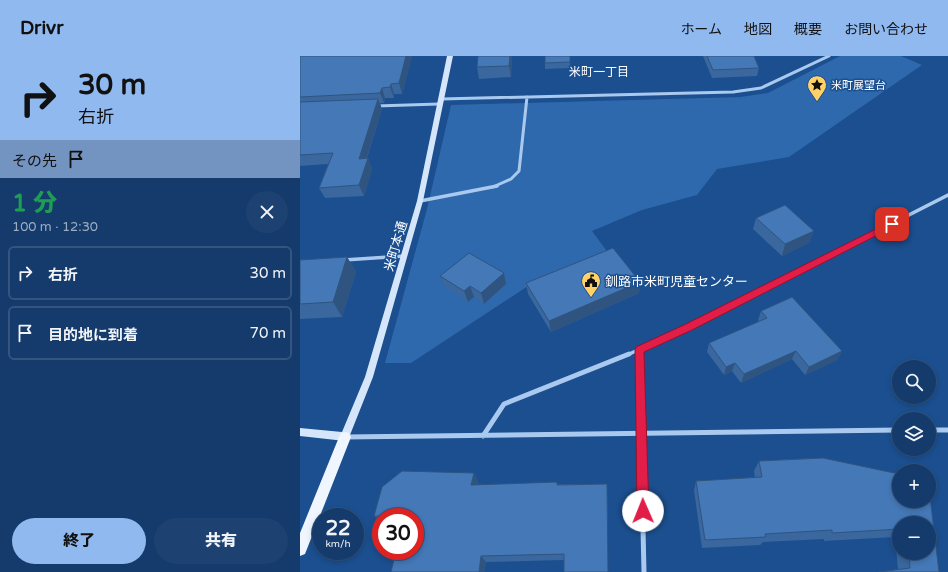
<!DOCTYPE html>
<html lang="ja">
<meta charset="utf-8">
<style>
body{margin:0;font-family:"Varela Round","Noto Sans JP",sans-serif;background:#1d4271;color:#f1f3f6;height:100vh;display:flex;flex-direction:column;font-size:15px;white-space:nowrap}
*{box-sizing:border-box;margin:0}
p{font-size:13px;color:#9dadc1}
.icon{flex:none;width:22px;height:22px;fill:none;stroke:currentColor;stroke-width:2;stroke-linecap:round;stroke-linejoin:round}
.map{position:relative;flex:1;overflow:hidden}
.details{display:flex;flex-direction:column;background:#143b6b;width:300px}
.details>*{flex:none}
.hud{background:#90b9f0;color:#111;overflow:hidden}
.buttons{position:absolute;left:592px;top:304px;display:grid;gap:8px}
.buttons a{display:grid;place-items:center;width:44px;height:44px;border-radius:50%;background:#143b6b;box-shadow:0 2px 6px #0003,0 0 0 1px #33557e;font-size:20px}
.speed{position:absolute;left:12px;top:452px;display:flex;gap:8px;font-size:20px;font-weight:700;text-align:center}
.speed>*{display:grid;place-content:center;width:52px;height:52px;border-radius:50%;background:#143b6b;box-shadow:0 2px 6px #0003,0 0 0 1px #33557e;line-height:1}
.speed small{font-size:10px;font-weight:400}
.speed .limit{border:6px solid #d22;background:#fff;color:#111}
.pin{position:absolute;display:grid;place-items:center;width:34px;height:34px;color:#fff;margin:-17px;border-radius:8px;box-shadow:0 2px 6px #0006}
.me{position:absolute;width:44px;margin:-22px;rotate:359deg;stroke-linejoin:round;filter:drop-shadow(0 0 3px #0008)}
.turn{display:flex;align-items:center;gap:14px;height:84px;padding:0 12px;font-size:18px}
.turn .icon{width:52px;height:52px;stroke-width:2.5}
.turn b{display:block;font-size:28px;line-height:34px}
.then{display:flex;align-items:center;height:38px;padding:0 12px;background:#0003;gap:8px;font-size:15px}
.round{display:grid;place-items:center;flex:none;width:42px;height:42px;border-radius:21px;background:#1d4271}
.summary{display:flex;align-items:center;justify-content:space-between;height:68px;padding:0 12px}
h1{font-size:24px;font-weight:800;line-height:30px;color:#1e9e55}
.action{display:flex;gap:8px;margin-top:auto;padding:8px 12px}
.action a{flex:1;height:46px;border-radius:24px;background:#90b9f0;color:#111;font-size:16px;font-weight:800;line-height:46px;text-align:center}
.action a+a{background:#1d4271;color:#f1f3f6}
ul{padding:0;list-style:none}
li{display:flex;align-items:center;gap:12px;height:54px;margin:0 8px 6px;padding:0 4px;border:2px solid #33557e;border-radius:6px}
li div{flex:1}
li b{display:block;font-size:15px}
li em{font-style:normal}
header{display:flex;align-items:center;gap:24px;box-sizing:border-box;height:56px;padding:0 20px;background:#90b9f0;color:#111}
header strong{font-size:19px}
nav{display:flex;gap:22px;margin-inline-start:auto;font-size:14px}
main{display:flex;flex:1;min-height:0}
.map>svg:first-child{display:block}
.green{fill:#2e69ad}
.lines{fill:none;stroke-linecap:round;stroke-linejoin:round}
.street-far2{stroke:#a9c9ee;stroke-width:3}
.street-far1{stroke:#a9c9ee;stroke-width:3.5}
.street{stroke:#a9c9ee;stroke-width:5}
.secondary{fill:#d6e6fa;fill-rule:evenodd}
.primary{fill:#f0f6ff;fill-rule:evenodd}
.wall{fill:#3a679d;fill-rule:evenodd}
.shaded-wall{fill:#305480}
.building{fill:#4478b7;stroke:#305480}
.route{fill:#e11d48;stroke:#92132f}
.labels{text-anchor:middle;stroke-width:3;stroke-linejoin:round;paint-order:stroke}
.far-poi-label{font-size:11px;fill:#fff;stroke:#1b4f8f;text-anchor:start}
.far-neighbourhood-label{font-size:12px;fill:#fff;stroke:#1b4f8f}
.street-label{font-size:13px;fill:#fff;stroke:#1b4f8f}
.poi-label{font-size:13px;fill:#fff;stroke:#1b4f8f;text-anchor:start}
</style>
<header>
<strong>Drivr</strong>
<nav><a>ホーム</a><a>地図</a><a>概要</a><a>お問い合わせ</a></nav>
</header>
<main>
<section class="details">
<div class="hud">
<div class="turn"><svg class="icon" aria-label="right" viewBox="0 0 24 24"><path d="M7 20v-9h11M14 6l5 5-5 5"/></svg><div><b>30 m</b>右折</div></div>
<div class="then">その先<svg class="icon" aria-label="arrive" viewBox="0 0 24 24"><path d="M6 21V4h12l-3 4 3 4H6"/></svg></div>
</div>
<div class="summary"><div><h1>1 分</h1><p>100 m · 12:30</p></div><a class="round"><svg class="icon" aria-label="close" viewBox="0 0 24 24"><path d="M6 6l12 12M18 6L6 18"/></svg></a></div>
<ul>
<li><svg class="icon" aria-label="right" viewBox="0 0 24 24"><path d="M7 20v-9h11M14 6l5 5-5 5"/></svg><div><b>右折</b></div><em>30 m</em></li>
<li><svg class="icon" aria-label="arrive" viewBox="0 0 24 24"><path d="M6 21V4h12l-3 4 3 4H6"/></svg><div><b>目的地に到着</b></div><em>70 m</em></li>
</ul>
<div class="action"><a>終了</a><a>共有</a></div>
</section>
<div class="map">
<svg width="648" height="516" viewBox="0 0 648 516">
<rect width="100%" height="100%" fill="#1b4f8f"/>
<path class="green" d="M540,0H601L622,9L489,101L417,113L397,139L342,154L292,175L309,198L228,230L111,307H85L127,153L151,49L440,41L468,37Z"/>
<g class="lines">
<path class="street-far2" d="M141,43L433,36L461,32L529,0
M76,50L139,48
M193,131L211,123L219,115L227,41"/>
<path class="street-far1" d="M120,145L197,130
M44,204L104,200
M339,294V299
M327,299L389,271L648,139"/>
<path class="street" d="M339,298L344,516
M629,374H648
M183,380L204,348L329,298
M45,381L599,374"/>
<path class="secondary" d="M147,0H153L123,145L73,321L48,384L45,385L0,380V372L42,376L65,321L117,145Z"/>
<path class="primary" d="M45,376L49,377L51,381L5,498L0,500V477L39,381L41,377Z"/>
</g>
<path class="wall" d="M0,0H112L102,38H94V42H85L84,47H80L82,53L67,102H68L72,113L64,140L25,142L19,132L28,108L0,110Z
M178,0H212L211,21L179,23L177,11Z
M270,0V12L245,13V7Z
M403,0H454L459,12L457,20L412,22Z
M456,162L510,186L482,200L453,173Z
M47,201L56,216L42,261L0,263V204Z
M140,220L206,228L184,248L174,241L168,246L145,231Z
M340,226L339,237L251,276L228,238L226,227Z
M461,255L542,295L537,304L505,319L492,303L441,327L432,315L424,319L407,296L409,287L459,266L458,264Z
M523,402L599,418V445H629V432L639,516H579L598,514L595,481L524,485V483L463,486L460,489L402,492L394,434L396,425L455,422L454,415L459,405ZM599,467H629V497H599Z
M178,425V429L307,428L308,516H264V504L186,506L184,516H91L115,461H81V466L74,460Z"/>
<path class="shaded-wall" d="M106,0H112L102,38L99,27Z
M210,0H212L211,21L209,10Z
M91,28L94,38V42L90,31Z
M82,32L85,42L84,47L80,37Z
M78,43L82,53L63,113L59,103Z
M68,102L72,113L64,140L59,129Z
M514,175L510,186L482,200L485,188Z
M47,201L56,216L42,261L33,246Z
M204,217L206,228L184,248L181,237Z
M340,226L339,237L251,276L249,265Z
M170,230L174,241L168,246L164,235Z
M496,295L492,303L441,327L444,318Z
M542,295L537,304L505,319L509,311Z
M435,307L432,315L424,319L426,311Z
M174,417L178,425L176,437L171,429Z
M181,500L186,506L184,516H179Z"/>
<path class="building" d="M0,0H106L99,27L91,28L90,31L82,32L80,37L0,41Z
M178,0H210L209,10L177,11Z
M245,0H270V6L245,7Z
M407,0H454L459,12L413,14Z
M78,43L59,103L68,102L59,129L19,132L33,97L0,99V46Z
M485,149L514,175L485,188L456,162Z
M313,192L340,226L249,265L226,227Z
M169,197L204,217L181,237L170,230L164,235L140,220Z
M47,201L33,246L0,248V204Z
M492,241L542,295L509,311L496,295L444,318L435,307L426,311L409,287L467,262L461,255Z
M523,402L599,418V445H629V432L639,516H579L610,512L609,497H629V467H599V473L532,477V474L465,478L466,481L405,484L396,425L462,421L459,405Z
M102,415L174,417L171,429L257,426V429L307,428L308,516H264V498L181,500L179,516H91L96,495H115V461L74,460L82,431Z"/>
<path class="route" d="M592,165L596,168L595,170L392,274L344,296L349,455L347,459L343,460L339,459L337,455L335,294L336,291L386,268Z"/>
<defs>
<g id="sight-pin" transform="scale(1)"><path d="M0 17L-7.5 6A9.5 9.5 0 1 1 7.5 6Z" fill="#ffd166" stroke="#1b4f8f"/><path d="M0-6L1.8-2.2L6-1.7L2.9 1.2L3.7 5.4L0 3.3L-3.7 5.4L-2.9 1.2L-6-1.7L-1.8-2.2Z" fill="#111"/></g>
<g id="civic-pin" transform="scale(1)"><path d="M0 17L-7.5 6A9.5 9.5 0 1 1 7.5 6Z" fill="#ffd166" stroke="#1b4f8f"/><path d="M-.6-6.5H3V-4.5H.6V-3L4-1V1h2V6H-6V1h2V-1L-.6-3ZM-1.2 2.5V6h2.4V2.5Z" fill="#111"/></g>
</defs>
<g fill-rule="evenodd">
<use href="#sight-pin" x="517" y="29"/>
<use href="#civic-pin" x="291" y="225"/>
</g>
<g class="labels">
<g class="far-poi-label">
<text x="531" y="33">米町展望台</text>
</g>
<g class="far-neighbourhood-label">
<text x="299" y="20">米町一丁目</text>
</g>
<g class="street-label">
<text transform="translate(95 190) rotate(-74)" y="5">米町本通</text>
</g>
<g class="poi-label">
<text x="305" y="230">釧路市米町児童センター</text>
</g>
</g>
</svg>
<div class="buttons">
<a><svg class="icon" aria-label="search" viewBox="0 0 24 24"><circle cx="10" cy="10" r="6"/><path d="M15 15l6 6"/></svg></a>
<a><svg class="icon" aria-label="layers" viewBox="0 0 24 24"><path d="M12 4l9 5-9 5-9-5zM3 14l9 5 9-5"/></svg></a>
<a>+</a>
<a>−</a>
</div>
<div class="speed"><div>22<small>km/h</small></div><div class="limit">30</div></div>
<div class="pin" style="left:592px;top:168px;background:#d93025"><svg class="icon" aria-label="arrive" viewBox="0 0 24 24"><path d="M6 21V4h12l-3 4 3 4H6"/></svg></div>
<svg class="me" style="left:343px;top:455px" viewBox="-20 -20 40 40"><circle r="19" fill="#fff"/><path d="M0-13L10 11 0 6-10 11z" fill="#e11d48"/></svg>
</div>
</main>
